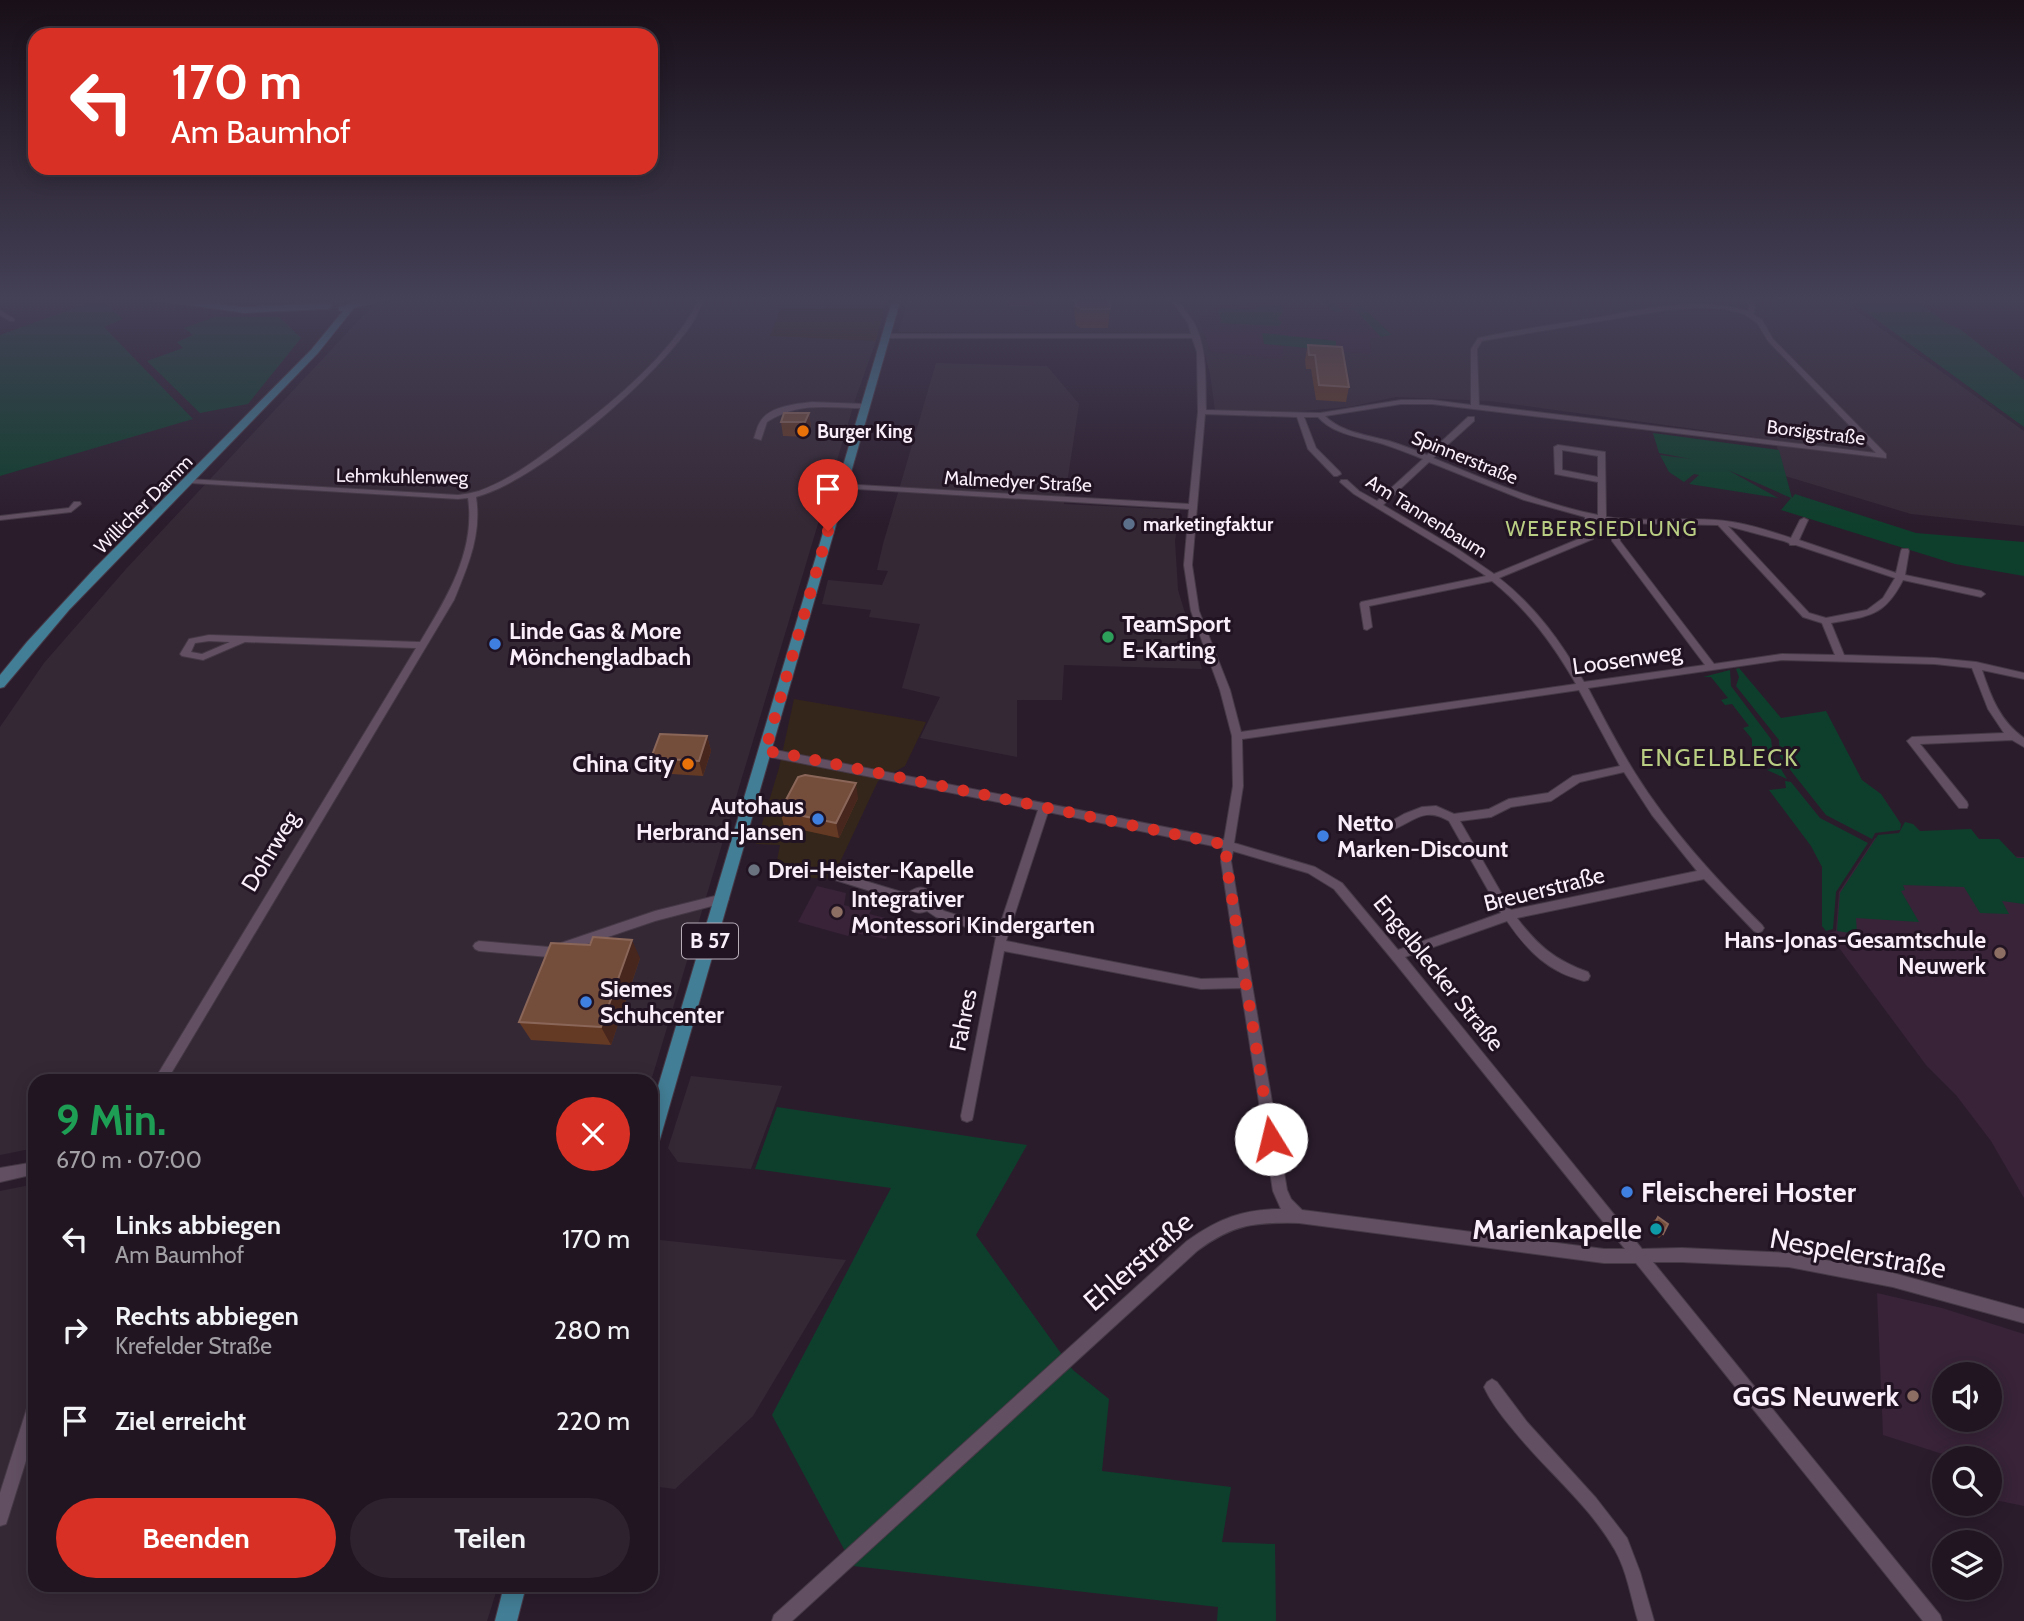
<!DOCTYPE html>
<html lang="de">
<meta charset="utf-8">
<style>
body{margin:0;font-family:Cabin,sans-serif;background:#2d222e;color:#f1f3f6;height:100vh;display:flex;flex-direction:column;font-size:26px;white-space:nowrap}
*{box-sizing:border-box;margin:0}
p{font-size:23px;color:#a29fa5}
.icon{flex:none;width:38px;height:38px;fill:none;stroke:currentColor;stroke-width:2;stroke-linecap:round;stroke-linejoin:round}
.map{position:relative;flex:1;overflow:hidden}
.details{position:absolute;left:28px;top:1074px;width:630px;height:518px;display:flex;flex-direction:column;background:#201521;border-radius:21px;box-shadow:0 4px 18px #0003,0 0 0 2px #3d343f}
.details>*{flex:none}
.hud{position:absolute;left:28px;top:28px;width:630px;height:147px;border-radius:21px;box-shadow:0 4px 18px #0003,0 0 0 2px #3d343f;background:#d93025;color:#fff;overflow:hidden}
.buttons{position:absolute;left:1932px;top:1362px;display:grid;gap:14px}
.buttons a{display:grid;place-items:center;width:70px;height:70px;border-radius:50%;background:#201521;box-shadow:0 4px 18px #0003,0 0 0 2px #3d343f;font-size:35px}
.pin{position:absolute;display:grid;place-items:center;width:60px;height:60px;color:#fff;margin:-72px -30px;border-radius:50% 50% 50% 0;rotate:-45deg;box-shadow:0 0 7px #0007}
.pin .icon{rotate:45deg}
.me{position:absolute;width:77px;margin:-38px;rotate:351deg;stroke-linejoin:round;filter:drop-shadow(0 0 5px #0008)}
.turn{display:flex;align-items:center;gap:24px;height:147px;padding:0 28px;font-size:32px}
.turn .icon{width:91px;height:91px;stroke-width:2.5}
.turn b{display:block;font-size:49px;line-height:60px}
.round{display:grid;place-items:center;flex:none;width:74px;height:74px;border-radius:37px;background:#2d222e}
.headline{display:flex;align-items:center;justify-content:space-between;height:119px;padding:0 28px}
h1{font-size:42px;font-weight:800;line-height:52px;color:#1e9e55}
.button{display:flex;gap:14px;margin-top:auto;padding:14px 28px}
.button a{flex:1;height:80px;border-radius:42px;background:#d93025;color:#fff;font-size:28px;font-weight:800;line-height:80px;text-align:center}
.button a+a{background:#2d222e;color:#f1f3f6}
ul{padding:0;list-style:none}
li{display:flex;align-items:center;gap:21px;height:91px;padding:0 28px}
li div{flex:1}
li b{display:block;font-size:26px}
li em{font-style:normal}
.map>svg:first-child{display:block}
.commercial{fill:#34261a}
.industrial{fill:#352835}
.built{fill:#382338;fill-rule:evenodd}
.green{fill:#0e3f2c}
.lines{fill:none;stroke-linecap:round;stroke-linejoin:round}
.minor-casing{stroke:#463946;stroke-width:2}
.major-casing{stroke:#463946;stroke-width:2}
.minor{fill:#625062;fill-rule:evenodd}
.major{fill:#427e96;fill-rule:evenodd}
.wall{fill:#653a24}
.shaded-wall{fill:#47261e}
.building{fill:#754d3b;stroke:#8a6659;stroke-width:2}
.route{stroke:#d93025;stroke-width:12;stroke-dasharray:0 21.6}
.food-dot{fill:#e8710a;stroke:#211322;stroke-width:2.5}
.service-dot{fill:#5c6f8a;stroke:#211322;stroke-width:2.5}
.leisure-dot{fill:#2e9e5b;stroke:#211322;stroke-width:2.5}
.shop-dot{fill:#3f7fe0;stroke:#211322;stroke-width:2.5}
.worship-dot{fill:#6b7280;stroke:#211322;stroke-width:2.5}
.education-dot{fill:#8d6e63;stroke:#211322;stroke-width:2.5}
.culture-dot{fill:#0f9aa8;stroke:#211322;stroke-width:2.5}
.labels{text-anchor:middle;stroke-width:6;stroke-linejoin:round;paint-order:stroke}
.far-poi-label{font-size:19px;font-weight:bold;fill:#f9eef9;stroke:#211322;text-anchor:start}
.far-street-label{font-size:19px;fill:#f9eef9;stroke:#211322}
.far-neighbourhood-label{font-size:21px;letter-spacing:2px;fill:#bace83;stroke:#211322}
.shield{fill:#211322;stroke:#b8acb8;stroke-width:2}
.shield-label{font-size:21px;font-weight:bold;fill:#f9eef9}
.poi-label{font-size:23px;font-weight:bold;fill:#f9eef9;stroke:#211322;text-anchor:start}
.street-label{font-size:23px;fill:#f9eef9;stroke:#211322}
.neighbourhood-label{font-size:24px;letter-spacing:2px;fill:#bace83;stroke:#211322}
.near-poi-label{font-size:28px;font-weight:bold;fill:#f9eef9;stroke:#211322;text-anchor:end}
.near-street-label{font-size:28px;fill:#f9eef9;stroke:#211322}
</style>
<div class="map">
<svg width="2024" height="1621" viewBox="0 0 2024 1621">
<rect width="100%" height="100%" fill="#2b1c2c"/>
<path class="commercial" d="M829,298H887L876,341L769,337L781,308L824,309Z
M794,699L926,722L905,766L878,781L832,879L774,876L780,845L756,844L779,768Z"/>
<path class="industrial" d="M416,298H829L824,309L781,308L770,336L876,341L856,397L651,1081L35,1082V1148L0,1155V727L44,663L126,569L374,304Z
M909,298H1839L2024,431V526L1911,514L1785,476L1775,440L1490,401L1396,397L1348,407L1291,412L1215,410L1210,374L1199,333L898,332Z
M936,363L1047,366L1079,404L1064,504L1180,510L1175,541L1178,590L1202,669L1064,665L1062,700H1017V757L920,738L940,697L902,688L920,624L869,617L871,610L822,604L828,580L882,585L888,571L877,570L883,544Z
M691,1076L782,1086L751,1169L678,1162L668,1148Z
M35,1184V1586H498L487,1621H0V1191Z
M651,1239L846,1260L753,1416L675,1489L651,1486Z"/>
<path class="built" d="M1322,298H1353L1392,335L1370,339L1371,354L1284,346L1281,359L1210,351L1198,317L1214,314L1217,312L1211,309L1221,305Z
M1875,838L1931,852L2024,857V1198L1991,1141L1956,1095L1926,1065L1828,933L1836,931L1839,892Z
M817,886L846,893L844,905L851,907L860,909L865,907L869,898L877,900L869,914L894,920L886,939L850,932L848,936L798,922Z
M1877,1293L1942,1308L2024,1334V1506L1990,1499V1458H1955L1883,1435ZM1944,1374H1990V1419H1944Z"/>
<path class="green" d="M1353,298L1392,335L1381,337L1356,311L1348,308H1357L1360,305L1352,301H1332L1343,312H1335L1319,299Z
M1847,298H1914L1946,323L1960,329L2024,380V427Z
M94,301L108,305L123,319L104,327L193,419L0,476V335Z
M1282,305L1283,313L1277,319L1282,322L1279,326L1219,323L1222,321L1218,311L1222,308L1254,310L1260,306Z
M215,317H279L301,338L248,404L200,413L147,361L183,348L177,342L193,335L184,328Z
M1262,333L1336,341V351L1264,344Z
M1653,433L1779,450L1792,498L1795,494L1916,533L2024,542V576L1955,564L1781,510L1791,498L1728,470L1778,498L1689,484L1699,475L1694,474L1684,482L1669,472L1660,455L1691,459L1659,453Z
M1739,668L1781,718L1826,711L1862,780L1881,794L1901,824L1900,830L1875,833L1872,839L1826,815L1780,757L1779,740L1736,686L1739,677L1736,669Z
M1730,670L1731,686L1771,739L1773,756L1787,779L1767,770L1775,767L1761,751L1752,750V739L1743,728L1749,726L1732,704L1725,705L1721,700L1728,698L1711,677H1703Z
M1785,781L1791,782L1820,818L1868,843L1836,892L1833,929L1826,931L1822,926V867L1811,846L1769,790L1786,788Z
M1905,822L1913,824L1920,831L1971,829L1979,839H1999L2017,858H2024V904L2002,901L2009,914L1980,913L1964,887L1903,885L1905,890L1901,891L1919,922L1856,918L1857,934L1837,931L1840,893L1878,835L1899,833Z
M777,1107L1027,1145L976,1235L1073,1370L1109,1399L1102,1471L1231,1487L1222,1542L1275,1544L1276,1621H1217L1218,1607L853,1566L772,1415L891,1188L755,1169Z"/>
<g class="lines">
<g class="minor-casing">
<path id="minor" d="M699,298H705C701,306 697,315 693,322C658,376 538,481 476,497C482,534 468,566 454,600L166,1082H153L416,648L245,642L203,660L182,656L180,654L189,639L209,635L420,642C446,599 476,551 468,498L458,499L191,483H188V479L458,495C465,494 472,493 479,491C504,482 528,466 549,450C597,415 652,372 686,322C691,315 695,306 699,298ZM209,641L230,642L202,654L191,652L195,643Z
M1169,298H1176C1181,306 1188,313 1193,321C1208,346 1205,381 1206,410L1320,413L1401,400H1432L1471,405V349L1478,338C1514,330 1552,325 1589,319C1640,310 1696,295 1748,311L1749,307L1746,298H1752L1755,307L1753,314L1762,320L1773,339L1886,454V458L1432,404H1401L1325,416C1342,433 1368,435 1389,441C1402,445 1415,450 1427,455L1468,417H1474V421L1433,458C1487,480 1541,504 1598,515V482L1555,474L1554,447L1558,445L1605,452L1606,517C1642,523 1680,517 1716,520C1742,522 1767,530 1791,538L1800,520L1804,518L1808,520L1799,540L1896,573L1901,551L1902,549H1908L1909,551L1905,575L1981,591L1985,594L1981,597L1903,580C1884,617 1869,616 1831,623L1844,655L1935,658L1976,662L2024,673V679L1982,670C1991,697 2000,721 2024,738V747L2012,740L1920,744L1967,802L1968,805L1967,808H1959L1907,741L1912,737L2004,733L1988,709L1972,668L1935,664L1782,660L1588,688C1603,717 1618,746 1635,773C1670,829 1715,878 1762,925L1764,928L1762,931L1758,933L1754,931L1704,879L1517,918C1538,946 1555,960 1588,972L1590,976L1588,980L1584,981C1575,978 1566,976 1558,971C1536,960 1520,940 1507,921L1405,957L1642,1249L1682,1248L1789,1253L1893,1273L2024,1309V1323L1893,1287L1789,1267L1682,1262H1653L1940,1615L1942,1621H1923L1636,1263H1604L1299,1223C1255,1222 1233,1224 1197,1251L792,1621H772L774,1615L1187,1241C1218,1219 1243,1209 1281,1209L1273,1191L1241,988L1201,989L1004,951L973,1116L972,1120L967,1122L962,1120L961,1116L996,937L936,917L927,911C917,915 910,912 906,902L835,880L833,877L835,874L839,873L908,894C918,882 935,888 933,903L944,911L999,928L1038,810L765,756L760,752L765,748L1210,836L1224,840L1233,786L1232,736L1220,690L1191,611L1184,565L1189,509L841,488L837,486L841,484L1189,504L1198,412L1197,352L1192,338H886L883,336L886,334H1191L1188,323ZM1700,308L1724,309L1744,314L1757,323L1768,341L1876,453L1479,405L1477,349L1482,341L1667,310ZM1205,414L1297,417L1308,449L1334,476H1337L1341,474L1340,472L1316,448L1304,417H1318C1335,436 1363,437 1386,445C1398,449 1411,454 1423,459L1377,501L1359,491L1347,480H1341L1340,482L1354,494L1453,554L1486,576L1361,602L1360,604L1364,629L1367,630L1372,627L1369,606L1492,581C1528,610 1553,644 1576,684L1241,732L1230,690L1199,611L1192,565ZM1562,450L1598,456V477L1562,470ZM1429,462L1524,500L1585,517L1586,536L1494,574L1459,550L1383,505ZM1593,519L1611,522L1612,541L1705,665L1584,682C1561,642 1536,607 1499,578L1593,539ZM1619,523L1718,525L1803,617L1822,623L1835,655L1782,654L1714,664L1620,541ZM1728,526L1784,541L1789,543L1790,545H1796L1895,578L1883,598L1867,610L1826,618L1809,613ZM1579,690L1620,766L1573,776L1548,793L1509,799L1489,809L1454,814L1436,806L1422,807L1404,814L1388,823L1387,826L1388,829L1392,830C1415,821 1424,806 1449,821L1501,913L1398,950L1342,883L1315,867L1234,843L1243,786L1242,739ZM1624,772L1652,815L1697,871L1511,910L1460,821L1491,817L1511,807L1551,801L1580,782ZM1048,812L1223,848L1221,861L1239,978L1201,979L1006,941ZM1233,851L1308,873L1334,889L1396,964L1625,1249H1604L1302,1210L1291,1199L1287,1190L1231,861ZM919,896L923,898L921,904L917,902Z
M0,310L14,319V321H10L0,315Z
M812,402L864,404L868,406L864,408C828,408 799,401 767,422L761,440L754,438C756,433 757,426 760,422C769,406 796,404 812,402Z
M74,502H80L81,504L71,512L0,520V516L69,508Z
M723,894L727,896L729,899L727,902L655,921L549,957L479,951L475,949L473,946L475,943L479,941L549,947L655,911Z
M35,1162V1174L0,1182V1168Z
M1492,1379L1497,1382L1527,1422L1596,1498L1627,1538L1640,1572L1654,1621H1638C1631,1598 1627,1571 1615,1550C1588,1503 1544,1469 1511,1427C1501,1415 1491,1402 1484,1387L1487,1382Z
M35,1400V1432L8,1518L6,1524L0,1526V1493L27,1408L30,1403Z"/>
</g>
<g class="major-casing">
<path id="major" d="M140,298H168L244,307L328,303L332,306L328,309L244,313Z
M360,298H391L354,308L318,353L69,610L4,687L0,688V675L27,642L95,568L311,350L343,311H339V307L357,302Z
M893,298H901L660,1139L657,1145L651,1147V1110Z
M504,1586H526L517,1621H495Z"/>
</g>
<use href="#minor" class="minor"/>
<use href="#major" class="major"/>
</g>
<path class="wall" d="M1009,298H1036L1035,305L1009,306Z
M1074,298H1109L1110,309L1108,328H1080L1076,325L1074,310Z
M1308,345L1349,387L1346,402L1316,400L1311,369H1306L1305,360Z
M809,413L811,428L808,437L783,436L781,422Z
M707,736L711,751L703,776L656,773L651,758Z
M858,798L839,838L784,826L780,811Z
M640,958L611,1045L531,1040L519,1022Z
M1658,1217L1663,1234L1659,1238L1648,1231L1653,1221Z"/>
<path class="shaded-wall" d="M809,413L811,428L808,437L805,422Z
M707,736L711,751L703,776L699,761Z
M856,783L858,798L839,838L836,823Z
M632,940L640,958L611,1045L601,1027Z"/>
<path class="building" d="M1076,298H1109L1110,309H1081L1076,306Z
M1308,345L1342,347L1349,387L1319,385L1315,355H1309Z
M784,413H809L805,422H781Z
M660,734L707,736L699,761L651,758Z
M805,775L856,783L836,823L780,811L798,777Z
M593,937L632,940L601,1027L519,1022L551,943L590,945Z
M1658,1217L1668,1224L1663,1234L1653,1227Z"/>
<linearGradient id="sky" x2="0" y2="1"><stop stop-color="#180f18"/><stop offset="0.57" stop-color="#444056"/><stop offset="1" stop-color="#444056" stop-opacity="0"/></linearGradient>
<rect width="2024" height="525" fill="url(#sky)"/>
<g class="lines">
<path class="route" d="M828,531L765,752H777L1227,845L1226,861L1271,1139"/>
</g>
<g class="food-dot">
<circle cx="803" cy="431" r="7"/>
<circle cx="688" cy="764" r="7"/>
</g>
<circle class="service-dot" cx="1129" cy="524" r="7"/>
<circle class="leisure-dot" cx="1108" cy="637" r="7"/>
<g class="shop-dot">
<circle cx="495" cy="644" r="7"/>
<circle cx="818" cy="819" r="7"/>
<circle cx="1323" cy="836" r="7"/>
<circle cx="586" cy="1002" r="7"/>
<circle cx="1627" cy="1192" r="7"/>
</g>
<circle class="worship-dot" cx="754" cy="870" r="7"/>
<g class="education-dot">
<circle cx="837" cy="912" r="7"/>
<circle cx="2000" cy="953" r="7"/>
<circle cx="1913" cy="1396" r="7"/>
</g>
<circle class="culture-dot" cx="1656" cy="1229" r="7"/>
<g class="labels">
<g class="far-poi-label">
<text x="817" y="438">Burger King</text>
<text x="1143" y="531">marketingfaktur</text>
</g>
<g class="far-street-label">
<text transform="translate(1816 432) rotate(7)" y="7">Borsigstraße</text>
<text transform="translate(1465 457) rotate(22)" y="7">Spinnerstraße</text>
<text transform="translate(402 476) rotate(1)" y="7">Lehmkuhlenweg</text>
<text transform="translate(1018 481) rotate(3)" y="7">Malmedyer Straße</text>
<text transform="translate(143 504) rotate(-45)" y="7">Willicher Damm</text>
<text transform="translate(1427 516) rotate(32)" y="7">Am Tannenbaum</text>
</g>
<g class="far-neighbourhood-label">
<text x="1602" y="536">WEBERSIEDLUNG</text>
</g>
<rect class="shield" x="682" y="923.5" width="56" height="35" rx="5"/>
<g class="shield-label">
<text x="710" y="948">B 57</text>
</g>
<g class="poi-label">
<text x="1122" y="632">TeamSport<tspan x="1122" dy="26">E-Karting</tspan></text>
<text x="509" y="639">Linde Gas &amp; More<tspan x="509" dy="26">Mönchengladbach</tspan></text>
<text x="674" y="772" text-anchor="end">China City</text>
<text x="804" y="814" text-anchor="end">Autohaus<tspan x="804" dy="26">Herbrand-Jansen</tspan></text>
<text x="1337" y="831">Netto<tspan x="1337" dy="26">Marken-Discount</tspan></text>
<text x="768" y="878">Drei-Heister-Kapelle</text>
<text x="851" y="907">Integrativer<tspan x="851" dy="26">Montessori Kindergarten</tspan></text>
<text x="1986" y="948" text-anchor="end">Hans-Jonas-Gesamtschule<tspan x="1986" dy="26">Neuwerk</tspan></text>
<text x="600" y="997">Siemes<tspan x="600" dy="26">Schuhcenter</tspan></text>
</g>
<g class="street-label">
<text transform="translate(1627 659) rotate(-8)" y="8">Loosenweg</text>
<text transform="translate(270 851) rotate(-59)" y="8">Dohrweg</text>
<text transform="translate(1544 889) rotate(-14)" y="8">Breuerstraße</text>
<text transform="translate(1439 973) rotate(51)" y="8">Engelblecker Straße</text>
<text transform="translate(963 1020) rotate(-79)" y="8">Fahres</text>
</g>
<g class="neighbourhood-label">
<text x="1720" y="766">ENGELBLECK</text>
</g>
<g class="near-poi-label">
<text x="1641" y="1202" text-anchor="start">Fleischerei Hoster</text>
<text x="1642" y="1239">Marienkapelle</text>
<text x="1899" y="1406">GGS Neuwerk</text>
</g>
<g class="near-street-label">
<text transform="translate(1858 1253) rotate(10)" y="10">Nespelerstraße</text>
<text transform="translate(1138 1261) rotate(-41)" y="10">Ehlerstraße</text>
</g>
</g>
</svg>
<div class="buttons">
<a><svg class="icon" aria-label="sound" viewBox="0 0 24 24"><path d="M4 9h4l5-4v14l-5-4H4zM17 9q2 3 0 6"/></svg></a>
<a><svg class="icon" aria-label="search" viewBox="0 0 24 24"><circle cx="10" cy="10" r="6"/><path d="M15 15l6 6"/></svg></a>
<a><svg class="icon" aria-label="layers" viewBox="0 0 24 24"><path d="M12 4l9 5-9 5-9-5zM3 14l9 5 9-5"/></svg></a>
</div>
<div class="pin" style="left:828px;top:531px;background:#d93025"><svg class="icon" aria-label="arrive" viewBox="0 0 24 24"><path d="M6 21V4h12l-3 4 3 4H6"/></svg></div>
<svg class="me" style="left:1271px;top:1139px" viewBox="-20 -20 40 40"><circle r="19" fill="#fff"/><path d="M0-13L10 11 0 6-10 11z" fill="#d93025"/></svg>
<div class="hud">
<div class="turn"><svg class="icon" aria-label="left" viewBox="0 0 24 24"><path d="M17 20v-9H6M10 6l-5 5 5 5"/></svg><div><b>170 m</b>Am Baumhof</div></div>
</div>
<section class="details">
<div class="headline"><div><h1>9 Min.</h1><p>670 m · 07:00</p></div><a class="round" style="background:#d93025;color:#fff"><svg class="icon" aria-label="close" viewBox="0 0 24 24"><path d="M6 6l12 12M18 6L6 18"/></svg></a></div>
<ul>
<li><svg class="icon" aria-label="left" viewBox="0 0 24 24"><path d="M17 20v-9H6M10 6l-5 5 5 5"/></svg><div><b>Links abbiegen</b><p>Am Baumhof</p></div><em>170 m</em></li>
<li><svg class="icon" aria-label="right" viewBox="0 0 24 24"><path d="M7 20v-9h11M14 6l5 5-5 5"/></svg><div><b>Rechts abbiegen</b><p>Krefelder Straße</p></div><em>280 m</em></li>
<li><svg class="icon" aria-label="arrive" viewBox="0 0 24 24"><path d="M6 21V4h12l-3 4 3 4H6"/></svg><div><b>Ziel erreicht</b></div><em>220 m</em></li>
</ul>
<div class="button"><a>Beenden</a><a>Teilen</a></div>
</section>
</div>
